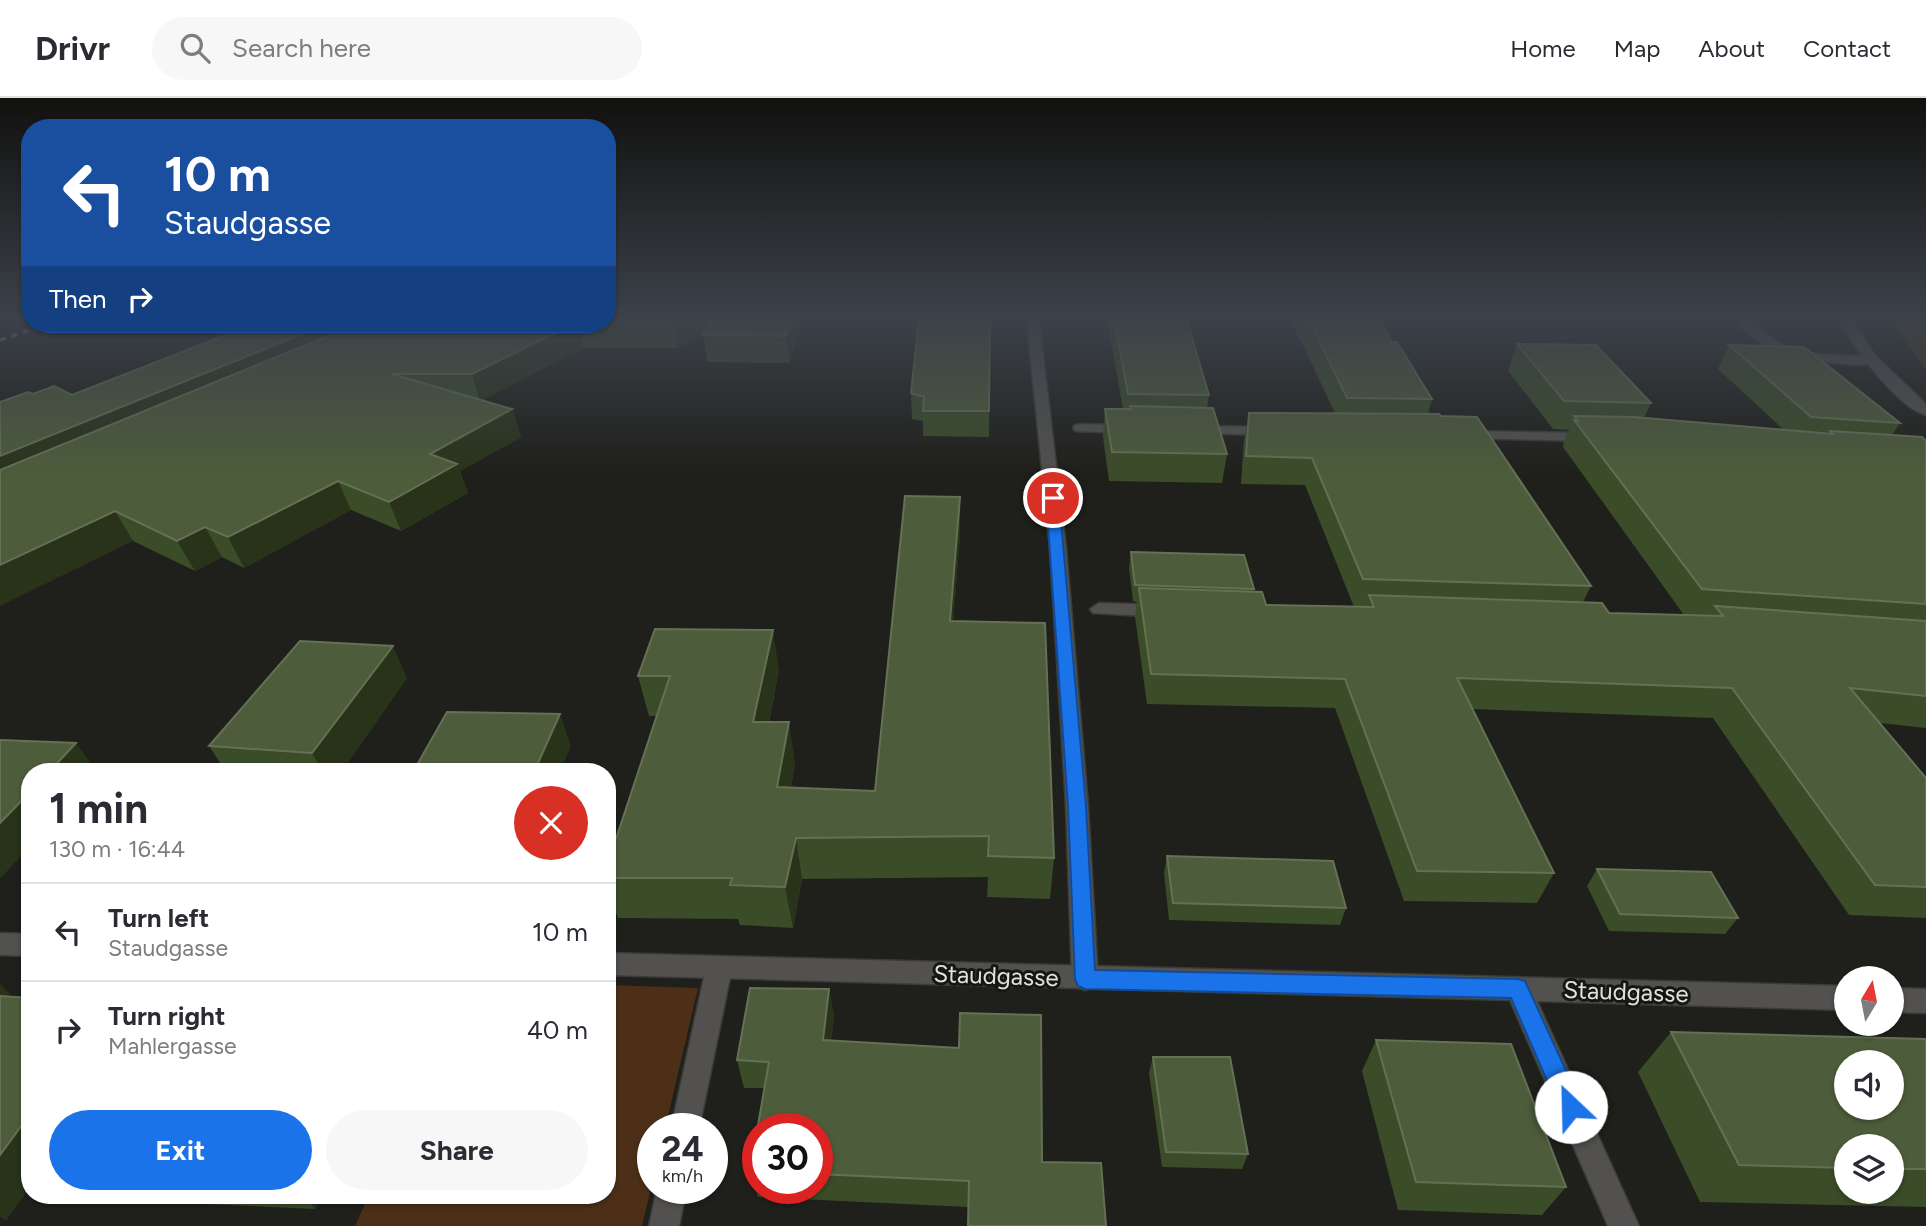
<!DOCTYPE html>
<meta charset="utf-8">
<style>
body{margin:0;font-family:Figtree,sans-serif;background:#f7f7f7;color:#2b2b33;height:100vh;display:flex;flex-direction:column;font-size:26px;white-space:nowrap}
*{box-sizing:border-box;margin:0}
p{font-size:23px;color:#7c7c81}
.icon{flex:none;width:38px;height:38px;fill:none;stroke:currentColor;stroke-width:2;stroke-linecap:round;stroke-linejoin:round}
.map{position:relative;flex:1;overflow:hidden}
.details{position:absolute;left:21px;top:665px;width:595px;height:441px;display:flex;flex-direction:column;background:#fff;border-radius:28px;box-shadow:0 2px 5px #0004}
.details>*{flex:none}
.guide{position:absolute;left:21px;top:21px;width:595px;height:214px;border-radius:28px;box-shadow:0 2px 5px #0004;background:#1a4fa0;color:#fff;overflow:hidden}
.needle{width:46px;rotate:10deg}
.fabs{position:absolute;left:1834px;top:868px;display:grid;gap:14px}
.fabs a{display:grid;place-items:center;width:70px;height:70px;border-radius:50%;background:#fff;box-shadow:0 2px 5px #0004;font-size:35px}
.speed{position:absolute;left:637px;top:1015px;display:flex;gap:14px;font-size:35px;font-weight:700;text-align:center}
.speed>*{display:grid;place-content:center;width:91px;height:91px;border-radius:50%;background:#fff;box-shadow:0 2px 5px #0004;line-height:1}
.speed small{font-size:18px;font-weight:400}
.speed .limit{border:10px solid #d22;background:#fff;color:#111}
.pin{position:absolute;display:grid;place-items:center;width:60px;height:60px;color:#fff;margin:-30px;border:4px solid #fff;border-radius:50%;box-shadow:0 2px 7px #0007}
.me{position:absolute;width:77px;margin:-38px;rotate:336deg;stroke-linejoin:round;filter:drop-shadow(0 0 5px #0008)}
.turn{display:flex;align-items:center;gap:24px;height:147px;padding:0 28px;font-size:32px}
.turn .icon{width:91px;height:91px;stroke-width:2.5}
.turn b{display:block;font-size:49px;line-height:60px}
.then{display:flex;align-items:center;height:66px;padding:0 28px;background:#0003;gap:14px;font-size:26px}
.round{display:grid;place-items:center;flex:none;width:74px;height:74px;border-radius:37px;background:#f7f7f7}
.summary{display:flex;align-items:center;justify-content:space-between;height:119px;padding:0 28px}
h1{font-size:42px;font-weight:700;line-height:52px}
.action{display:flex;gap:14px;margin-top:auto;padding:14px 28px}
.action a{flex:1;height:80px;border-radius:42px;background:#1a73e8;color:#fff;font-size:28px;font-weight:700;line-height:80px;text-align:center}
.action a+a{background:#f7f7f7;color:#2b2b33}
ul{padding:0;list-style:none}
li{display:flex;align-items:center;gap:21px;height:98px;padding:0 28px;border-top:2px solid #e1e1e2}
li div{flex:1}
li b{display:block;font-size:26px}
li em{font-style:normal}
header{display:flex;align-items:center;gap:42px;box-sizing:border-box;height:98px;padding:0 35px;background:#fff;border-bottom:2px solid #e1e1e2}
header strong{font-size:33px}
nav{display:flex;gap:38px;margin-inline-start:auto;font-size:24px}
.search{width:490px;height:63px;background:#f7f7f7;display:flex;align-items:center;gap:18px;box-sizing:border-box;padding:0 24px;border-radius:38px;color:#7c7c81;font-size:26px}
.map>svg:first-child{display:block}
.green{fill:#4c2f16}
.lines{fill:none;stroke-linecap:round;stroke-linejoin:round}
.service-casing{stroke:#3a3a36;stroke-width:3}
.minor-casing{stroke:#3a3a36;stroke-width:3}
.service{fill:#52514f;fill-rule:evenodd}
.minor{fill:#52514f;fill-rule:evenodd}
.rail{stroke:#999997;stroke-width:3.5;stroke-dasharray:6 6;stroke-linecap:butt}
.wall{fill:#3b4c28;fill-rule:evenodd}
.shaded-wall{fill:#29331a}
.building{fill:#4d5c3b;stroke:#647155;stroke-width:2;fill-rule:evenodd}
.route{fill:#1a73e8;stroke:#114b97;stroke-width:2}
.labels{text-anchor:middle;stroke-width:6;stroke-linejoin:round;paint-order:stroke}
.near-street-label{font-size:24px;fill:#e1e1df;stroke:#161612}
</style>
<header>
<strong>Drivr</strong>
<div class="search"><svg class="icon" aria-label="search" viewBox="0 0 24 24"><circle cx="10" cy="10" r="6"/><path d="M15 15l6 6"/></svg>Search here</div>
<nav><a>Home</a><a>Map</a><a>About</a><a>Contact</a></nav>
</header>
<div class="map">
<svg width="1926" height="1128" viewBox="0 0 1926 1128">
<rect width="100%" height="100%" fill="#1f1f1b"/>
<path class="green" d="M1889,220H1926V272Z
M607,887L698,890L665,1031H653V1082L642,1128H355L369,1097H607Z"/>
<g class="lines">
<g class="service-casing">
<path id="service" d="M1033,220L1039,224L1066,450L1088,708L1098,881L1094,889L1085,892L1076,889L1072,881L1066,708L1050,450L1027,224Z
M1733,220C1754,220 1765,240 1785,248C1812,259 1844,257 1873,258L1880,262C1865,274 1790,260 1772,251C1757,244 1743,232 1733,220Z
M1080,326L1128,327L1135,331L1128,335L1075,333L1073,330L1075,327Z
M1193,328L1272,329L1279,333L1272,337L1188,335L1186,332L1188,329Z
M1463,333L1590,335L1597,339L1590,343L1458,340L1456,337Z
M1099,505L1161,507L1170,513L1161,519L1093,515L1090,511Z
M719,859L728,862L732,870L699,1031H671L706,870L710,862Z
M657,1090H687L679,1128H649Z"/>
</g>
<g class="minor-casing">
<path id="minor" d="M1839,220H1851L1874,256L1926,306V317C1897,309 1851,247 1839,220Z
M0,835L30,836V858L0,857Z
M607,855L1846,888V912L1537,903L1639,1128H1608L1510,902L607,877Z
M1892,890L1926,891V915L1892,914Z"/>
</g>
<use href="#service" class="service"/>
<use href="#minor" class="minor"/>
<path class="rail" d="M0,242L47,226"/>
</g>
<path class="wall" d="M607,220H803L789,265L707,264L703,237L704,236L678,250H583L482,302L512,311L521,339L460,373L468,395L401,433L351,412L244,470L222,459L195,473L133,443L33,296L72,297L233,234L229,226H607Z
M990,220L989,339L923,338V323L912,321L911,295Z
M1107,220H1186L1209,297L1207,310L1227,356L1222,385L1109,383L1103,339L1105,311H1123Z
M1290,220H1378L1392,244L1432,301L1428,316L1591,488L1583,504L1609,515L1684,517L1563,349L1564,346L1563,345L1569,332L1553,331L1508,273L1517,246L1651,305L1644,320L1784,332L1718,271L1729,247L1900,325L1892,337L1926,343V630L1880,625L1926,680V820L1849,817L1713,620L1472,611L1554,775L1537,805L1404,803L1335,610L1147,606L1135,519L1137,504L1133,503L1129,470L1131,454L1254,491V494L1266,507L1354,509L1305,387L1241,386L1244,342L1249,315H1335Z
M960,399V437L953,524L1054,760L1050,801L987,799L988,779L802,781L793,830L740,827L738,821L618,820L607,790V768L656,618H649L638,578L779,572L769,624L795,665L791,689L875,693Z
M407,580L341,674H226L209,648Z
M1167,758L1346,810L1340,827L1169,822L1164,775Z
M1597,771L1738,820L1725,836L1609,833L1587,788Z
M829,891L834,919L831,943L959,950L1041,917L968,1109L758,1099L750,1073L765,990H744L737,962ZM758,1031H817V1090H758Z
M1671,934L1926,941V1109L1700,1104L1638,974ZM1846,1048H1892V1094H1846Z
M1376,942L1566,1089L1542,1117L1398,1112L1362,973Z
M1153,959L1248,1056L1242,1071L1162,1069L1149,975Z
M194,1097H322L315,1111L204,1106Z"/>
<path class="shaded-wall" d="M681,220H719L715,229L678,250L673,225Z
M792,220H803L789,265L786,238Z
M327,226H398L0,395V358Z
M574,226H578L583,250L480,303L472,276Z
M512,311L521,339L460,373L468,395L401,433L389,404L430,356Z
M338,383L351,412L244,470L228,439Z
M960,399V437L950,564V523Z
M115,413L133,443L0,508V467Z
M205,429L222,459L195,473L177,443Z
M773,532L779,572L760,665L753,624Z
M393,548L407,580L341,674H323L312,655Z
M560,616L571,648L560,674H534Z
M789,624L795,665L784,730L777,689Z
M76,645L97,673V674H49Z
M30,694V748L0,781V725Z
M796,740L802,781L793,830L785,789Z
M0,886L10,896L0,909Z
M829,891L834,919L827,970L823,942Z
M30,1016V1089L6,1123L0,1119V1057Z
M303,1097H322L315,1111Z"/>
<path class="building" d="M607,220H681L673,225L607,224Z
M711,220H792L786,238L703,237Z
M919,220H990L989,313H923L924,299L911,295Z
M1114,220H1186L1209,297L1128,296Z
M1308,220H1378L1392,244H1397L1432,301L1347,300Z
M236,226H327L0,358V304L28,294L33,296L54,288L72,297L246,229Z
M357,226H574L472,276H392L512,311L430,356L457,366L389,404L338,383L228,439L205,429L177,443L115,413L0,467V372Z
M1517,246L1596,247L1651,305L1564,303Z
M1729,247L1804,249L1900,325L1811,319Z
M1130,308L1213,310L1227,356L1112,354L1105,311H1131Z
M1249,315L1439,316L1441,318L1477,319L1591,488L1363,481L1312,360L1246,358Z
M1574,318L1634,319L1833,336L1830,333L1922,339L1926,343V506L1702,491L1574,322L1578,323Z
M905,398L960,399L950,523L1045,525L1054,760L988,758L989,738L796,740L785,789L730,787L732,780H607V768L670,578H638L655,531L773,532L753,624H789L777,689L875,693Z
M1131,454L1244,457L1254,491L1135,487Z
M1139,490L1262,494L1266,507L1374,509L1369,497L1602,505L1609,515L1723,518L1715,508L1926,523V598L1850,590L1926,680V789L1875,787L1732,590L1457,580L1554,775L1417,773L1345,581L1151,576Z
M300,543L393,548L312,655L209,648Z
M447,614L560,616L534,674H413Z
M0,642L76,645L49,674H30V694L0,725Z
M1167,758L1333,763L1346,810L1173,805Z
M1597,771L1711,774L1738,820L1620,816Z
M750,890L829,891L823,942L959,950L960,915L1041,917L1042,1064L1101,1065L1106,1128H968L969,1083L817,1076V1031H758V1074L750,1073L769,964L737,962Z
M0,898L30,900V1016L0,1057Z
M1671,934L1926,941V1071H1892V1048H1846V1070L1739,1067ZM1846,964H1892V1010H1846Z
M1376,942L1511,946L1566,1089L1416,1084Z
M1153,959H1230L1248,1056L1166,1054Z"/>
<linearGradient id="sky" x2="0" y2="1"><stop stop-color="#11110f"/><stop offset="0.58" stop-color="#3c424a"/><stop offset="1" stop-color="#3c424a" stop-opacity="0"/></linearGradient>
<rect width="1926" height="378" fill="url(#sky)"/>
<path class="route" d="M1053,396L1059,400L1086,708L1095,872L1518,881L1525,883L1579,1001L1583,1009L1579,1017L1571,1021L1562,1017L1511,900L1085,891L1078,888L1075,881L1068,708L1046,400Z"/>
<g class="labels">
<g class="near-street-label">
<text transform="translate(996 878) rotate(2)" y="8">Staudgasse</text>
<text transform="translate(1626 894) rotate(2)" y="8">Staudgasse</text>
</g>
</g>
</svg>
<div class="fabs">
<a><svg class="needle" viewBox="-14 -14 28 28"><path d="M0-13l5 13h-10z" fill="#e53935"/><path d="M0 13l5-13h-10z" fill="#7c7c81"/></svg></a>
<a><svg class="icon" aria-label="sound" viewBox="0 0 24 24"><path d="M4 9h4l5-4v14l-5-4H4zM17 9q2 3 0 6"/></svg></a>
<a><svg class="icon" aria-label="layers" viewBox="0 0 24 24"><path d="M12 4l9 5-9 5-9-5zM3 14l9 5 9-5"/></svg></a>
</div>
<div class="speed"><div>24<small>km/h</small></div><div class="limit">30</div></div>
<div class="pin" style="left:1053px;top:400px;background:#d93025"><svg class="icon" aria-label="arrive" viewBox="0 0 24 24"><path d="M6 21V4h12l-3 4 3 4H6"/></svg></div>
<svg class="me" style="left:1571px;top:1009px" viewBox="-20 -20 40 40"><circle r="19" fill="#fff"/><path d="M0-13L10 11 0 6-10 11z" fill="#1a73e8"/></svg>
<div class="guide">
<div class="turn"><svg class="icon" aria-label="left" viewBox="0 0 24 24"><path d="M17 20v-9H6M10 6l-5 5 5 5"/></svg><div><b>10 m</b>Staudgasse</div></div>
<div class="then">Then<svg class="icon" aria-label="right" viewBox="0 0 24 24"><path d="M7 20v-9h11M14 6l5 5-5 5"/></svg></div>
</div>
<section class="details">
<div class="summary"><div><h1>1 min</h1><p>130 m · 16:44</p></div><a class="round" style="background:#d93025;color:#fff"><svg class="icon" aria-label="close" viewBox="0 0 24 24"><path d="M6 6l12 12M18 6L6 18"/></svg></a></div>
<ul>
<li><svg class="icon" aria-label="left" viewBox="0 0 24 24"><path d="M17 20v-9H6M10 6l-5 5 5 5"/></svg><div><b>Turn left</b><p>Staudgasse</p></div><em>10 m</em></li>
<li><svg class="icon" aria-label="right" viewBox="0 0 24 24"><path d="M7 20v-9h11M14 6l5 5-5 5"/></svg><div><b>Turn right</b><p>Mahlergasse</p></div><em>40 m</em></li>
</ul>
<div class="action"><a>Exit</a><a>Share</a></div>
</section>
</div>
